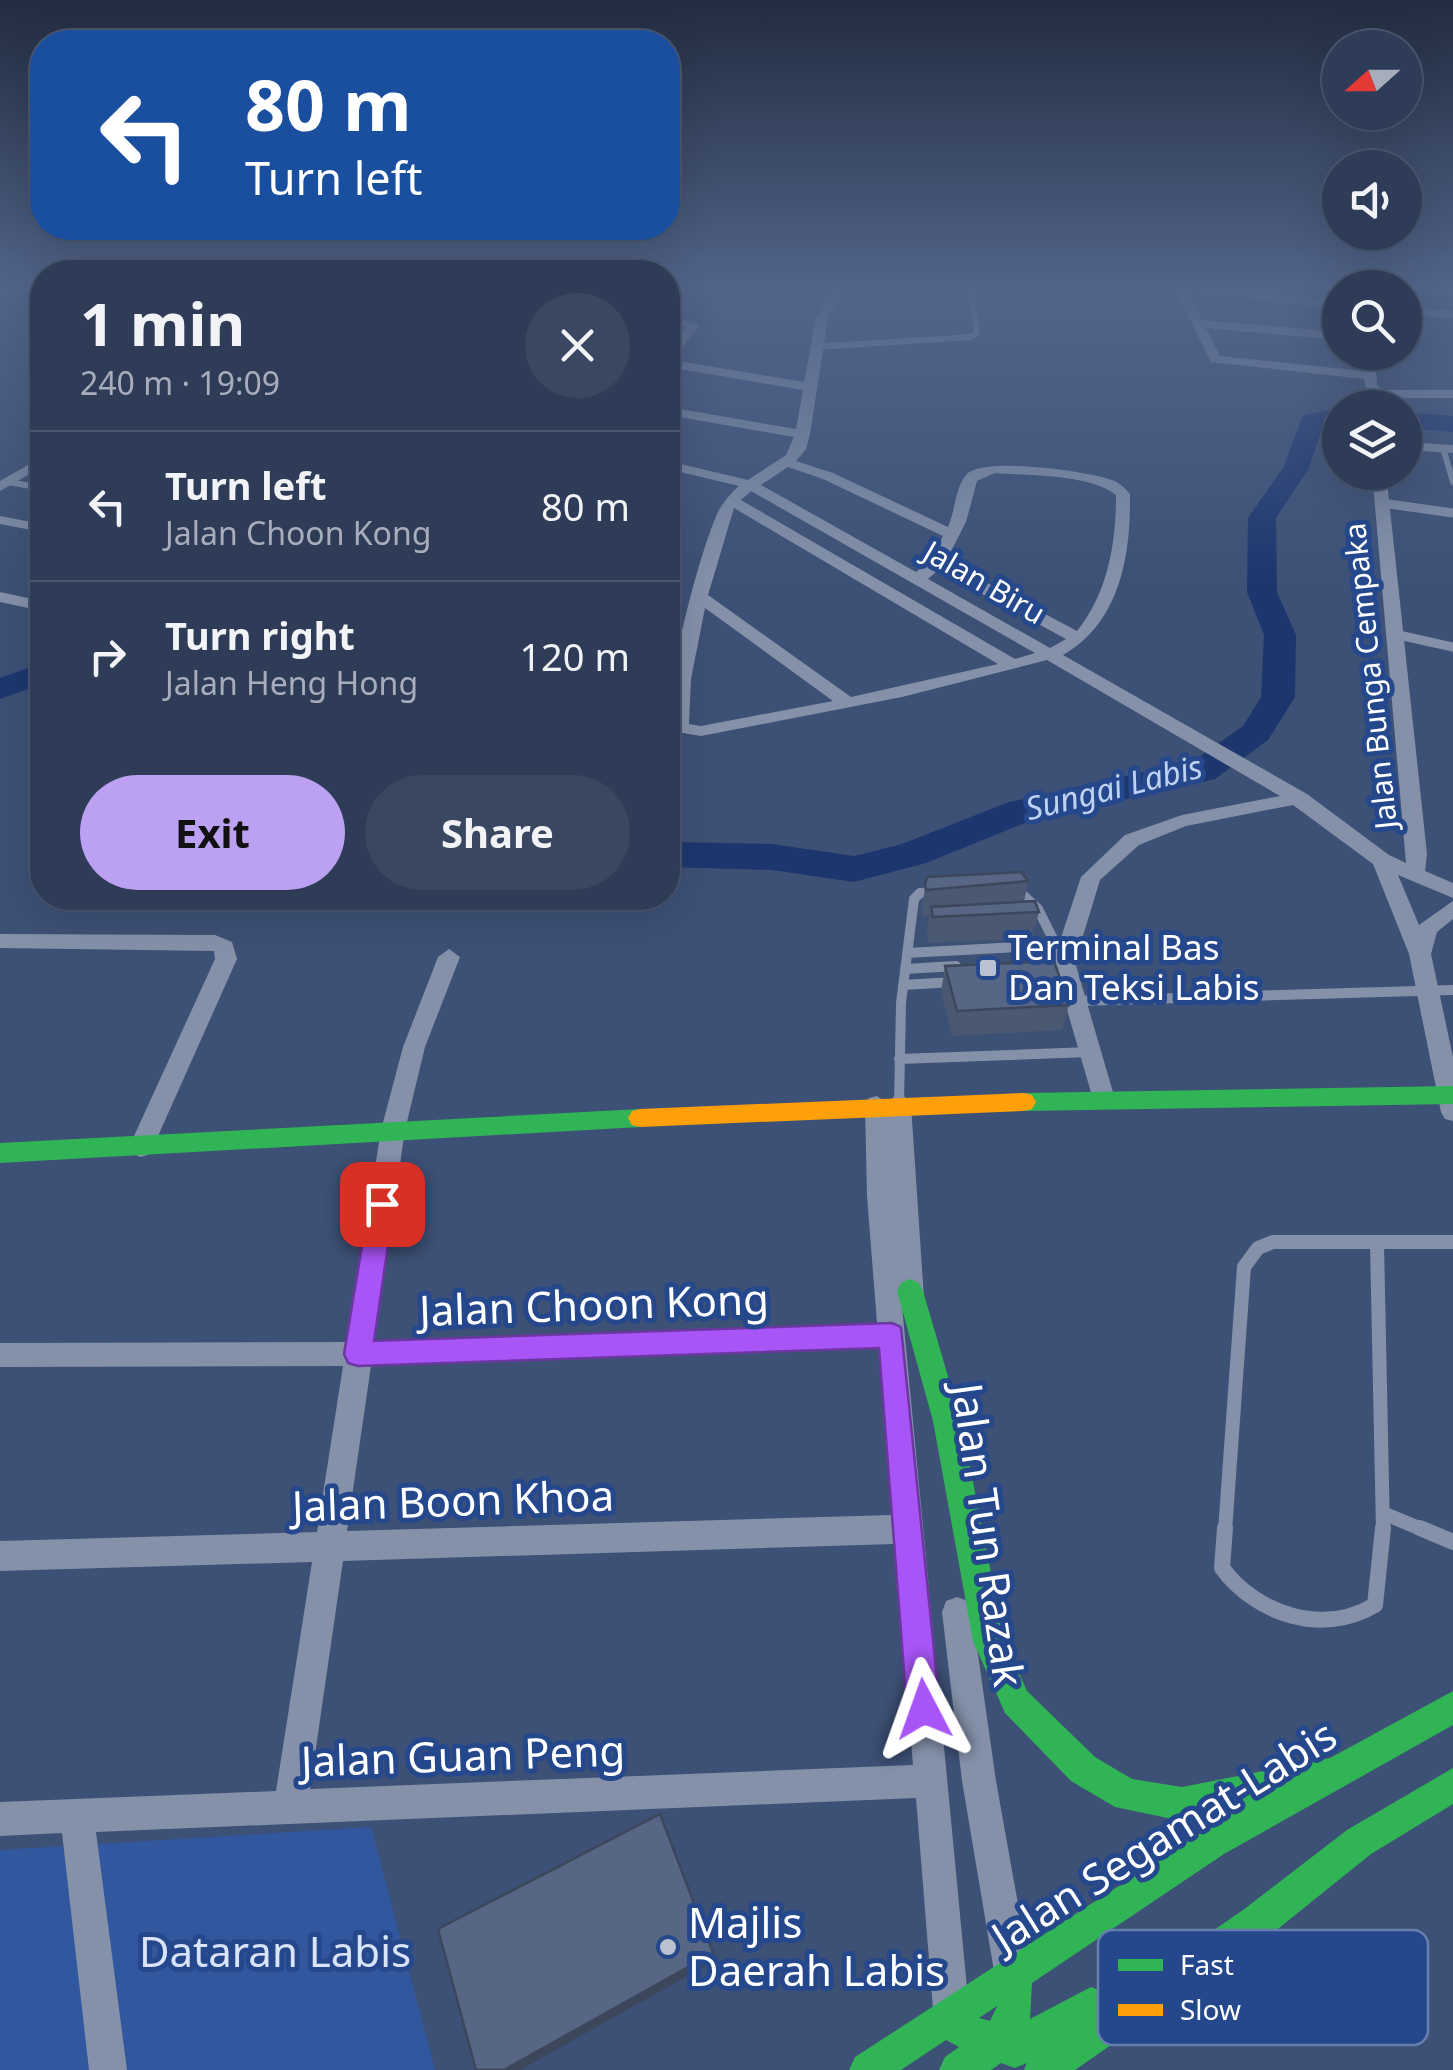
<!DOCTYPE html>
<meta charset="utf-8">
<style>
body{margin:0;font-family:"Noto Sans",sans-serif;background:#3a4761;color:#f1f3f6;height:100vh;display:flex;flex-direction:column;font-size:38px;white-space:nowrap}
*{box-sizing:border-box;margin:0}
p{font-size:32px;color:#a7adba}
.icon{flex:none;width:55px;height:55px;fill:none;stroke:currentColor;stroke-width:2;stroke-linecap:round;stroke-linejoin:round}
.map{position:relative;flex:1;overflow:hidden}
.sheet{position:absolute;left:30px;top:260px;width:650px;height:650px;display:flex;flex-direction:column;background:#2e3c58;border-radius:40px;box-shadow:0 10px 40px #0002,0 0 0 2px #49566e}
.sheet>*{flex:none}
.hud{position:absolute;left:30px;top:30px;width:650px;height:210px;border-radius:40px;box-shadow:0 10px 40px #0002,0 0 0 2px #49566e;background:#1a4fa0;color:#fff;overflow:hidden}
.needle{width:65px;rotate:249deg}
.controls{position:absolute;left:1322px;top:30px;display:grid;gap:20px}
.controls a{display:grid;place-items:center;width:100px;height:100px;border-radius:50%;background:#2e3c58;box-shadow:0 10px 40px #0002,0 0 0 2px #49566e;font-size:50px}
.pin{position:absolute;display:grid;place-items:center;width:85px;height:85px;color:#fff;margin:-42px;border-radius:20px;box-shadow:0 5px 15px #0006}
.me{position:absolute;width:110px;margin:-55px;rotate:356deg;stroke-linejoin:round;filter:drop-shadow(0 0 8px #0008)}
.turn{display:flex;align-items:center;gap:35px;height:210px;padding:0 50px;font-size:45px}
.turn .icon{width:130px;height:130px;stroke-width:2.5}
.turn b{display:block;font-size:70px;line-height:85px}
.round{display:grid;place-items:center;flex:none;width:105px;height:105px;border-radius:52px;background:#3a4761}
.overview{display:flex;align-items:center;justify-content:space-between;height:170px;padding:0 50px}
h1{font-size:60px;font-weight:700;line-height:75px}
.cta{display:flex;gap:20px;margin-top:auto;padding:20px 50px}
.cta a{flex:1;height:115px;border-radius:60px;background:#bca0f2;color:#111;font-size:40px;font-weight:700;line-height:115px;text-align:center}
.cta a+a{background:#3a4761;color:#f1f3f6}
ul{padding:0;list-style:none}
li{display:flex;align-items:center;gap:30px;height:150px;padding:0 50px;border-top:2px solid #49566e}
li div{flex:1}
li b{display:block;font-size:38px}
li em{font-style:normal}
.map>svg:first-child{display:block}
.green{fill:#31579f}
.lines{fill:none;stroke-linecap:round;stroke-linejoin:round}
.river{fill:#1d376e;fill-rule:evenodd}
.lane-far4{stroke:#8491a9;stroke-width:6}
.lane-far3{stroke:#8491a9;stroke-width:9}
.lane-far2{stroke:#8491a9;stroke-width:10}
.lane-far1{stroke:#8491a9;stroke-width:14}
.lane{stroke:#8491a9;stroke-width:16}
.street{fill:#8491a9;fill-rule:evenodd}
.fast{fill:#30b455;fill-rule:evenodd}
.slow{fill:#ff9f0a;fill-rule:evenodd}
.wall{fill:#4b5872}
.shaded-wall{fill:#3d475c}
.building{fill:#576684;stroke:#3d475c;stroke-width:2.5}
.route{fill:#a855f7;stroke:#6d37a1;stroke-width:2.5}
.poi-dot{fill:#bbc2cf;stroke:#25488d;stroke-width:4}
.labels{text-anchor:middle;stroke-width:10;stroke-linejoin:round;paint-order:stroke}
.far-street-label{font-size:30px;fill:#fff;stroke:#25488d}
.far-water-label{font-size:32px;font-style:italic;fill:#c0d2f2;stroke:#25488d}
.poi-label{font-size:35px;fill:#fff;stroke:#25488d;text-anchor:start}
.near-street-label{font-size:42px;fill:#fff;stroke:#25488d}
.near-poi-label{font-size:42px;fill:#fff;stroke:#25488d;text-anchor:start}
.near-park-label{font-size:42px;fill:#d9e4f8;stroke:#25488d}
.key{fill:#25488d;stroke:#667faf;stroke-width:2.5}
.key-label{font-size:28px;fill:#fff}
</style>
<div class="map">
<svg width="1453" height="2070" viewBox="0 0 1453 2070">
<rect width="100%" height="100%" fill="#3d5075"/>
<path class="green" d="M371,1827L435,2070H0V1850Z"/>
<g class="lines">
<path class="river" d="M1340,408V424L1323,426L1309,468L1276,518L1277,592L1296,635L1295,697L1268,740L1215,779L1032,820L926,863L854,882L772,870L668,867V842L772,844L854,856L902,844L1009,802L1192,762L1243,726L1261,697L1264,635L1247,592L1248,518L1283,468L1303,415Z
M1405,412L1453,416V432L1405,428Z
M42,663V684L0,699V678Z"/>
<path class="lane-far4" d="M1405,289L1453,293
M816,347L971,337L977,333L971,289
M1443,448L1453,482
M8,482L42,488"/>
<path class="lane-far3" d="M1382,503L1453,513
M1394,634L1453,647"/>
<path class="lane-far2" d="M1014,887L1038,909L1064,961
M907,953L1057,945
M905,969L956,966
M903,985L954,982
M1075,1001L1453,990
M899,1059L1090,1052
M899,1104L901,1003L914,899L920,893L936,892"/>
<path class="lane-far1" d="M899,1105V1101
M1377,1243L1383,1531
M1385,1514L1426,1531
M1225,1531L1244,1267L1258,1248L1273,1242H1453"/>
<path class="lane" d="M1225,1528L1222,1568C1257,1615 1323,1636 1375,1605L1383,1528
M1420,1528L1453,1542"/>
<path class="street" d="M807,288H1131L1125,291H843L828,318L810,434L806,449L796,461L833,473L948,527C955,512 955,488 966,475C982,456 1088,471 1112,480C1120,483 1125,488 1130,494C1131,555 1120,623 1063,655L1307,794L1389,855L1406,863L1372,472H1386L1427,854L1425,871L1453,883V898L1398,875L1419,925L1453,901V919L1437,932L1431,954L1453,1057V1121L1445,1119L1441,1112L1409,954L1373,864L1293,805L1186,826L1139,845L1100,880L1075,962L1115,1099L1111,1106H1095L1053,962L1081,877L1125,835L1182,815L1280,796L1047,660L902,697L701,736L677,732L672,726C661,695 702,543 719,510C724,501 731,493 739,486L668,469V461L748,480L786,455L794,437L668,415V407L796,429L803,390L668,367V349L686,327L668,319V312L699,326L672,360L804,382L816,318L831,291ZM788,467L823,479L943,536L930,561L916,572L761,485ZM995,473C1029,476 1090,474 1116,495C1116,543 1108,593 1077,631L946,561L966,522L977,481ZM751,491L1035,653L1015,659L741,500ZM734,508L998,664L851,697L708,595ZM938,570L1066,639L1050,648L928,579ZM705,608L833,701L701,726L689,724L691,679Z
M1151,288H1205L1340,300V308L1189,293L1202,320L1340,332V340L1206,328L1220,356L1364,371L1363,352H1375L1377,385L1382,390H1453V398H1378L1366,388L1364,379L1211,362L1176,291Z
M1405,306L1453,311V319L1405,314Z
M1405,442L1453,445V453L1405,450Z
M42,457V467L0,491V481Z
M0,516L42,524V532L0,524Z
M0,592L42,601V611L0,602Z
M0,934L215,935L232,942L237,959L150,1154L141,1157L132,1154L129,1147L215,959L214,951L0,948Z
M449,949L460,957L425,1047L405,1130L374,1341L877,1323L867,1196L865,1105L869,1098L877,1096L888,1104L899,1096L907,1098L911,1105L924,1298L920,1306L911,1310L902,1306L969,2009L964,2022L951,2027L938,2022L933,2009L916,1798L96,1832L127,2070H89L62,1833L0,1836V1802L276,1791L312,1562L0,1571V1541L317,1532L343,1366L0,1367V1343L347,1342L381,1130L403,1047L438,957ZM879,1348L892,1515L347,1531L371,1366ZM895,1544L913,1765L310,1789L343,1561Z
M957,1597L968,1601L972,1612L996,1781L1030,1971L1025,1984L1012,1989L999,1984L994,1971L962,1781L942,1612L946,1601Z"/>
<path class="fast" d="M1453,1086V1104L1024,1111L1016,1109L1012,1102L1016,1095L1024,1093Z
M640,1109L648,1111L652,1118L648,1125L640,1127L0,1163V1143Z
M910,1279L919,1283L923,1291L961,1421L1004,1639L1027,1691L1095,1757L1132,1779L1182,1787L1330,1758L1453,1691V1725L1224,1854L1032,1983L1030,2019L1091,1987L1104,1992L1108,2003L1243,1910L1347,1830L1453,1768V1804L1371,1854L1269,1936L1075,2070H1024L1027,2063L1015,2068L1001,2063L991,2070H939L945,2057L959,2047L946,2040L901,2070H849L855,2057L1236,1810L1182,1821L1115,1807L1071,1781L1005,1713L973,1641L933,1421L897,1291L901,1283ZM997,2006L990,2021L979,2018Z"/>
<path class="slow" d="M1024,1093L1032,1095L1036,1102L1032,1109L1024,1111L640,1127L632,1125L628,1118L632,1111L640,1109Z"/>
</g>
<path class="wall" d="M927,877L1028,881L1024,902L1039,912L1032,938L929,943L927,933L929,915L922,916L921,911Z
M945,966L1069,1005L1062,1030L952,1036L941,992Z"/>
<path class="shaded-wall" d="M713,1953L714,1961L520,2070H504Z"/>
<path class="building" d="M1021,872L1028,881L926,890L925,885L927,877Z
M1035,901L1039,912L933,917L931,907Z
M1054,961L1069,1005L957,1011L945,966Z
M660,1814L713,1953L504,2070H476L438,1929Z"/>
<linearGradient id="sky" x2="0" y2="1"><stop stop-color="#222c40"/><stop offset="0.5" stop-color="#516489"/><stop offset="1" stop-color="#516489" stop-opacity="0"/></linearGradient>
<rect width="1453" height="578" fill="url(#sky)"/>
<path class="route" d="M382,1194L394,1204L374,1341L892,1323L901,1327L940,1709L935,1721L924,1725L912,1721L907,1709L879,1348L358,1366L348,1363L344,1354L369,1204Z"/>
<g class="poi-dot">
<rect x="978" y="958" width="20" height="20" rx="5"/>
<circle cx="668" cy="1947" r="10"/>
</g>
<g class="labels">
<g class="far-street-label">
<text transform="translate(984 583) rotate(30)" y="10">Jalan Biru</text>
<text transform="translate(1371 676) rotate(-96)" y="10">Jalan Bunga Cempaka</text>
</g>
<g class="far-water-label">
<text transform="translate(1114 788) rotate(-14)" y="11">Sungai Labis</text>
</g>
<g class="poi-label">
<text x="1008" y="960">Terminal Bas<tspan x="1008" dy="40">Dan Teksi Labis</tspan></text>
</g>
<g class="near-street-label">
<text transform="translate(594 1305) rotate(-2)" y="15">Jalan Choon Kong</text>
<text transform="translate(453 1501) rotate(-2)" y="15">Jalan Boon Khoa</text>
<text transform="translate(988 1535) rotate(82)" y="15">Jalan Tun Razak</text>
<text transform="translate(463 1756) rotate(-2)" y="15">Jalan Guan Peng</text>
<text transform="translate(1164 1836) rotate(-32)" y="15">Jalan Segamat-Labis</text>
</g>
<g class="near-poi-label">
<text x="688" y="1938">Majlis<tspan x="688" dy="48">Daerah Labis</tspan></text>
</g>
<g class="near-park-label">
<text x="275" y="1967">Dataran Labis</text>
</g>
</g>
<rect x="1098" y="1930" width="330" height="115" rx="15" class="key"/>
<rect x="1118" y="1959" width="45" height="12" fill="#30b455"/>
<rect x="1118" y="2004" width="45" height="12" fill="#ff9f0a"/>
<g class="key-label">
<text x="1180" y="1975">Fast</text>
<text x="1180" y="2020">Slow</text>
</g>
</svg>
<div class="controls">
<a><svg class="needle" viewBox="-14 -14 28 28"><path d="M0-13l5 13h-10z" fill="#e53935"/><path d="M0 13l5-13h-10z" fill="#a7adba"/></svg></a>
<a><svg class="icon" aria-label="sound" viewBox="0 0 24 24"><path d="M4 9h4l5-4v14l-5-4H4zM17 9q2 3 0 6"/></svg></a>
<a><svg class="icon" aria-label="search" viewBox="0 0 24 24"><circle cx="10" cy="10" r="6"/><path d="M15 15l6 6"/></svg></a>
<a><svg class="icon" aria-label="layers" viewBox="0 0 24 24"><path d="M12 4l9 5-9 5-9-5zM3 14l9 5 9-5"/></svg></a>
</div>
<div class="pin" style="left:382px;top:1204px;background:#d93025"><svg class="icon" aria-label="arrive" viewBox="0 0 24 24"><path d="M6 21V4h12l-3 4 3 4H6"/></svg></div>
<svg class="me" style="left:924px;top:1709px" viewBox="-20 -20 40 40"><path d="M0-17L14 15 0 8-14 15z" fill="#a855f7" stroke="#fff" stroke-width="4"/></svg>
<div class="hud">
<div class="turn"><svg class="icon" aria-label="left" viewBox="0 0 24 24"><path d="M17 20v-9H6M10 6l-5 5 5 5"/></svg><div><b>80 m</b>Turn left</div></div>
</div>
<section class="sheet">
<div class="overview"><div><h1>1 min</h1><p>240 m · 19:09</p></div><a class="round"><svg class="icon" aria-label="close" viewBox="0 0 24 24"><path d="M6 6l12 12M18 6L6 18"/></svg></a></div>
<ul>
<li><svg class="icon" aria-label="left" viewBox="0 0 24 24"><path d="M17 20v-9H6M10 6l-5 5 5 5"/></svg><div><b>Turn left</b><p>Jalan Choon Kong</p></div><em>80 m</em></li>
<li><svg class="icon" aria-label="right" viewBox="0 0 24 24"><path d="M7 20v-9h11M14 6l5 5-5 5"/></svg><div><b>Turn right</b><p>Jalan Heng Hong</p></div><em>120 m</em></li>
</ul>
<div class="cta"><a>Exit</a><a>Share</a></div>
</section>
</div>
